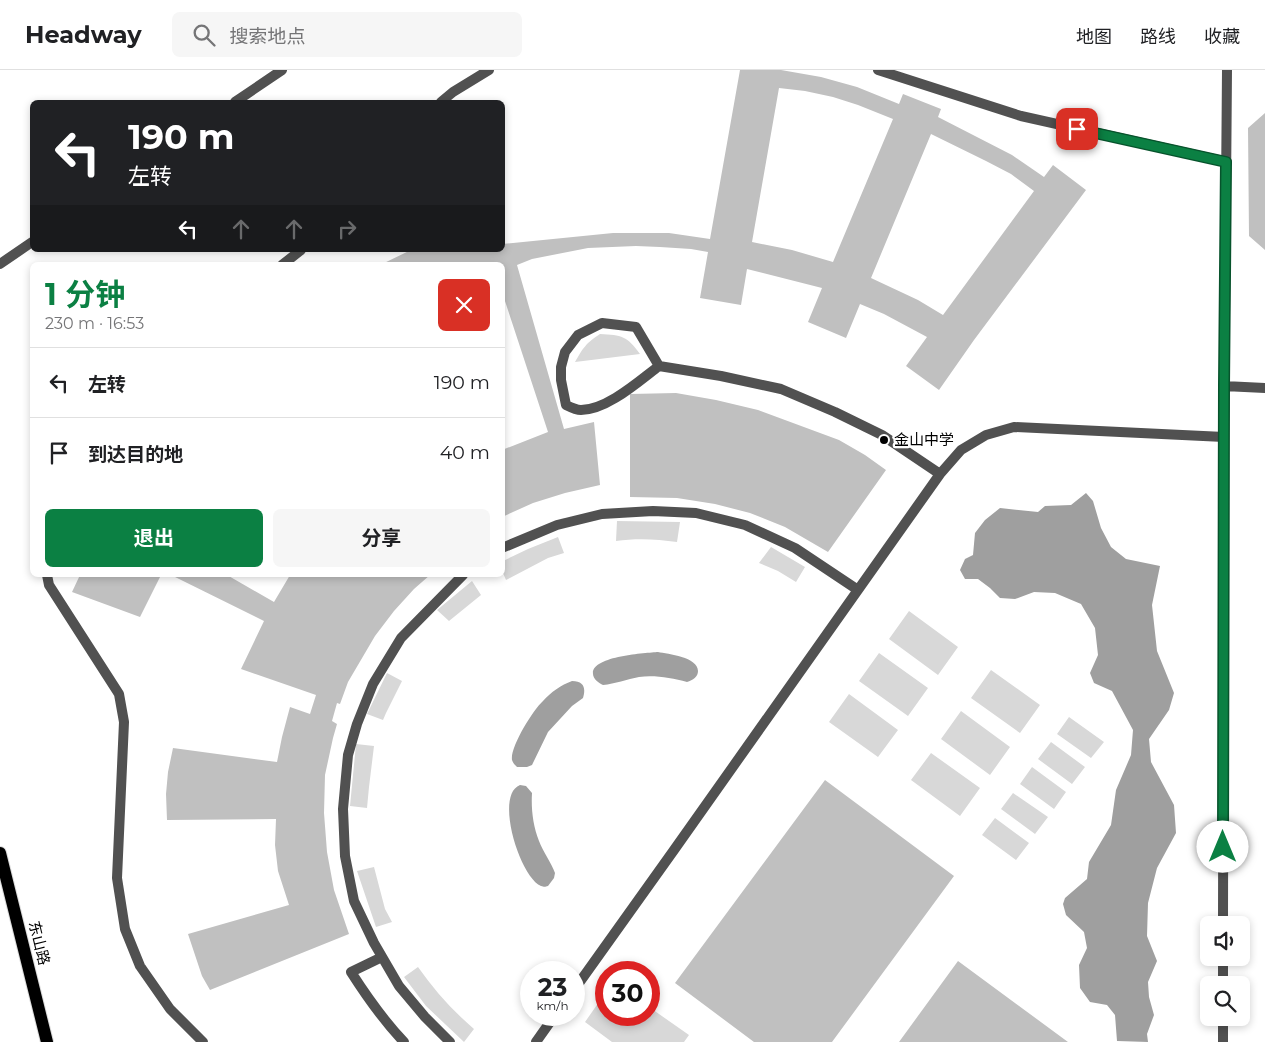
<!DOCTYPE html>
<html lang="zh">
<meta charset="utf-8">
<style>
body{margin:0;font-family:Montserrat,"Noto Sans SC",sans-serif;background:#f6f6f6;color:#202124;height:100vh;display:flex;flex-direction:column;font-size:19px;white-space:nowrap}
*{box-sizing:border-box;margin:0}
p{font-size:16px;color:#757577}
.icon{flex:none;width:28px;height:28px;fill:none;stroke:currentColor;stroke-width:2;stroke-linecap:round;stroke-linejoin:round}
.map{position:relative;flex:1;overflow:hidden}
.panel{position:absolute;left:30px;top:192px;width:475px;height:315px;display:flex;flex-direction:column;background:#fff;border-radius:8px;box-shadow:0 2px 8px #0003}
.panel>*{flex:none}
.top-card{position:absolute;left:30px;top:30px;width:475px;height:152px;border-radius:8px;box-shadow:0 2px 8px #0003;background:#202124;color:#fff;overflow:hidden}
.buttons{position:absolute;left:1200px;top:846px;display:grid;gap:10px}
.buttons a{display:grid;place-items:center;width:50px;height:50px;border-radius:8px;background:#fff;box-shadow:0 2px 8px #0003;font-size:25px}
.speed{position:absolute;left:520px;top:891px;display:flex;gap:10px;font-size:25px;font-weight:700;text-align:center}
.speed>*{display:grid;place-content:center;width:65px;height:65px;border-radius:50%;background:#fff;box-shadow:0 2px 8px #0003;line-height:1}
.speed small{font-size:12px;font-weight:400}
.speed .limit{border:8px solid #d22;background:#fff;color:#111}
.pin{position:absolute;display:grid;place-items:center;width:42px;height:42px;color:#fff;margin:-21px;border-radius:10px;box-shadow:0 2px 8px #0006}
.me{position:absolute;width:55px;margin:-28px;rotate:0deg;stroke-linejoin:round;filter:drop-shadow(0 0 4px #0008)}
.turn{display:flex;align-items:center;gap:18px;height:105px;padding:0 15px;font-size:22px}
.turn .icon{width:65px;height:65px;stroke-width:2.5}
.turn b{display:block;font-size:35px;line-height:42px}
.lanes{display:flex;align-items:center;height:48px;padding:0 15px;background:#0003;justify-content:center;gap:25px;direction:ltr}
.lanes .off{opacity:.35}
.round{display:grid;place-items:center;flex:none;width:52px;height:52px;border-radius:8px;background:#f6f6f6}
.head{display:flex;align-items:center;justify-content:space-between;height:85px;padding:0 15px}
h1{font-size:30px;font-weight:700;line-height:38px;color:#0b8043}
.primary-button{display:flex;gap:10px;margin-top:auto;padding:10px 15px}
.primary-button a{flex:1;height:58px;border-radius:8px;background:#0b8043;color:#fff;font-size:20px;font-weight:700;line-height:58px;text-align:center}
.primary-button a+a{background:#f6f6f6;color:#202124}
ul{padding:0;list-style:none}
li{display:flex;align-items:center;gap:15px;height:70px;padding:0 15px;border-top:1px solid #e0e0e0}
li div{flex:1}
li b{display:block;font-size:19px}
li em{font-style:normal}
header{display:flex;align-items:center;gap:30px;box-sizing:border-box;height:70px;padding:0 25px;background:#fff;border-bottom:1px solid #e0e0e0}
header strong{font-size:24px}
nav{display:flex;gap:28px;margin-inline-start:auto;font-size:18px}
.search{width:350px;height:45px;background:#f6f6f6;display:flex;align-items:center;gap:12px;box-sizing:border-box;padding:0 18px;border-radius:8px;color:#757577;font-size:19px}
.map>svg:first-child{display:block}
.green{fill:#d8d8d8}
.water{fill:#9f9f9f}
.building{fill:#c0c0c0;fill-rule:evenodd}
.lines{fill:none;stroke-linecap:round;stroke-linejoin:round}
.primary-casing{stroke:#dbdbdb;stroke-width:14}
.service{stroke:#515151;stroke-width:10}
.minor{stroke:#515151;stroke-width:10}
.tertiary{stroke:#515151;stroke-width:10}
.primary{stroke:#000;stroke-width:12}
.route-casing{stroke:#07532c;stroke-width:12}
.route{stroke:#0b8043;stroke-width:9}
.poi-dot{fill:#000;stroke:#fff;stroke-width:2}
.labels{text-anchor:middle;stroke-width:4.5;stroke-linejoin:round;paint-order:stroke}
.poi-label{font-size:15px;fill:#000;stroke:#fff;text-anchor:start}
.street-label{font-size:15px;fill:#000;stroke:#fff}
</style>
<header>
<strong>Headway</strong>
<div class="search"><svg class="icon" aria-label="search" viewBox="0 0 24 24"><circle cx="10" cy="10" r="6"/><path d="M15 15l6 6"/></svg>搜索地点</div>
<nav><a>地图</a><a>路线</a><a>收藏</a></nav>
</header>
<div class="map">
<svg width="1265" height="972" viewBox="0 0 1265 972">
<rect width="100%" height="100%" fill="#fff"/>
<path class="green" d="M600,264C622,265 627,266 640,284L575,292C583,278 586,273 600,264Z
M617,451L680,452L677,472C657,469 636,468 616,471Z
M558,467L564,483L548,488L506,510L503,503V491L528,479Z
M771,477L805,497L796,512L778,501L759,493Z
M472,511L481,525L449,551L437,540Z
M909,541L958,577L938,605L889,569Z
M879,583L928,618L908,646L859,611Z
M991,600L1040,635L1020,663L971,628Z
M387,603L402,611L386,643L383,650L367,644Z
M849,624L898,660L878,687L829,652Z
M961,641L1010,677L990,705L941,669Z
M1069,647L1104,672L1091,688L1057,664Z
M1051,672L1085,697L1072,714L1038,689Z
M356,674L374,676L369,717L367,738L350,736Z
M931,683L980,718L960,746L911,710Z
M1032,697L1066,722L1054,739L1020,714Z
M1013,723L1048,747L1035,764L1001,739Z
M995,748L1029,773L1016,790L982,765Z
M374,797L385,839L392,852L376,857L357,801Z
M418,897C434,920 453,941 474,959L464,972L426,936L404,907Z
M606,922V945H649V937L689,965L684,972H612L585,952Z"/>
<path class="water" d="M1086,423L1093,431L1101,458L1111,477L1126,489L1160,496L1152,535L1157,581L1174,623L1169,640L1149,669L1151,692L1174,735L1176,763L1157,798L1148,833L1147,866L1157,891L1148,912L1149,927L1154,945L1147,964L1148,972L1117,971L1115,945L1107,935L1090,932L1080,918L1079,895L1087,878L1084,862L1066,845L1063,834L1065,828L1087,809L1089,792L1111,755L1116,720L1131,685L1133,660L1112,621L1094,613L1090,603L1098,585L1095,558L1081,534L1055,523L1034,522L1015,529L1000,528L990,518L978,509H965L960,500L965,489L973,485L975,463L985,450L1000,438L1038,442L1045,436L1071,435Z
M658,582C668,584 698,587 698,601C698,607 693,610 687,612C672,608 655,605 639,607C627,609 615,614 603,615C599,613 593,609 593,604C591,586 646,583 658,582Z
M572,611C584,611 586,618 583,628L572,636L548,662L532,695L527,697H517C515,695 513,693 512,690C510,677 533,640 543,631C551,622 561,615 572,611Z
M520,715L526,716L532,723C531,739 533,756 539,771C543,782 551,792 555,803L554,808L548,816C545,817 544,817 541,816C520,807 494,725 520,715Z"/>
<path class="building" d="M740,0H781L821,7L857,17L899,34L903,24L941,39L938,47L1012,85L1044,107L1053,95L1086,120L974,270L939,320L906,296L927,267L884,244L860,234L846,268L808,252L822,218L747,199L741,235L700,228L708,182L691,179L660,177L636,176L588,178L532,189L517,195L564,359L594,352L600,415L565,423L533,433L502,447V380L548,362L502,222V195H380L411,180H502V174L613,163H669L710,169ZM779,18L805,21L833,27L858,35L893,49L833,192L792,180L752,172ZM931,64L986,91L1011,104L1034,121L943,245L918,230L871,208Z
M1265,43V180L1249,166L1248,58Z
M676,323L716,330L758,340L839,370L865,385L886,400L828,482L785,457L750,443L715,434L677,428L630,427V324Z
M80,505H161L140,547L72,522Z
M171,505H227L274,532L290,505H430L414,519L394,541L375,566L348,612L340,634L337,633L332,651L337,654L333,668L325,705L324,743L327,782L334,820L349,864L210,920L202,906L188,864L289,835L278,801L275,775L276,749L167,750L166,724L168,702L173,678L277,692L282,667L290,637L310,644L316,625L241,599L264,551Z
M825,710L954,806L832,972H754L675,913Z
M958,891L1068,972H899Z"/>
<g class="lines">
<g class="primary-casing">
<path id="primary" d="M0,783L47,972"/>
</g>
<path class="service" d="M878,0L1021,46L1227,92
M441,32L453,22L489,0
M282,195L301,180
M659,296C639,311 607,340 581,340C576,340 570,337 566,335L561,310V297L565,282L578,265L602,253L636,257L659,296L721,306L781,319L835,342L882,365L940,404
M1224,316L1265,318
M502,478L557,455L602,444L653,441L696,443L745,455L795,478L858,520
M47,505L49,515L119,624L124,652L117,808L125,859L140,896L170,939L203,972
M382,887L351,902C367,927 383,950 404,972
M574,920L674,780L940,404L961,380L986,365L1014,357L1224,367L1227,0
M450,972L425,947L399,916L374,873L354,831L345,786L343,739L348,685L357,654L373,614L401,568L463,505
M536,972L555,945"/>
<path class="minor" d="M1223,855L1224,367
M1223,915V888
M1223,972V948"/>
<path class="tertiary" d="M235,32L282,0
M0,194L32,172"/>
<use href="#primary" class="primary"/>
</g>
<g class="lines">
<g class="route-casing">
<path id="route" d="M1077,59L1226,92L1224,316L1223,777"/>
</g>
<use href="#route" class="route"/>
</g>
<circle class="poi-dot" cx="884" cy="370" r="5"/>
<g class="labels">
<g class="poi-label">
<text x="894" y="375">金山中学</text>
</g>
<g class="street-label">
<text transform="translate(39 873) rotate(76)" y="5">东山路</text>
</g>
</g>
</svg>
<div class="buttons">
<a><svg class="icon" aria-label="sound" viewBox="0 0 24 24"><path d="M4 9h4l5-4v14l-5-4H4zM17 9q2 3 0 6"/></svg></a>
<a><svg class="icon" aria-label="search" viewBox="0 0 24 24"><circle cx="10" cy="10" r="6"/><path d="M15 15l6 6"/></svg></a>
</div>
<div class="speed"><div>23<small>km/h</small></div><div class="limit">30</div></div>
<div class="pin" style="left:1077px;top:59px;background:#d93025"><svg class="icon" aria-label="arrive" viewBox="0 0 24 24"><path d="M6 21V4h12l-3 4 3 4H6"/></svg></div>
<svg class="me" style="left:1223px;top:777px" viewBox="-20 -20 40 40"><circle r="19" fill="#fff"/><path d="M0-13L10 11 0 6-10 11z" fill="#0b8043"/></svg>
<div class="top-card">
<div class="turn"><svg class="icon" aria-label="left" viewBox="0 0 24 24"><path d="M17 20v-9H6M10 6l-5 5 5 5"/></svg><div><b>190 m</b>左转</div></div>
<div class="lanes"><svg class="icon" aria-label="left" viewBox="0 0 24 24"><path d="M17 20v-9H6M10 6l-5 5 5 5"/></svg><svg class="icon off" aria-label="ahead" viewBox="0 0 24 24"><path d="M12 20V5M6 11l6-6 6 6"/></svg><svg class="icon off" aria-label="ahead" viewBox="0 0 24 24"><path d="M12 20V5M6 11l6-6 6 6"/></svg><svg class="icon off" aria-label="right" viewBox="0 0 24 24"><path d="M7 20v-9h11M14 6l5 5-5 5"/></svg></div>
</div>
<section class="panel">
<div class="head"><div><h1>1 分钟</h1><p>230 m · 16:53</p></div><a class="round" style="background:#d93025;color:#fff"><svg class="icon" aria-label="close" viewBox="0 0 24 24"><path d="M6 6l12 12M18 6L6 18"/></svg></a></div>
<ul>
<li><svg class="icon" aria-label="left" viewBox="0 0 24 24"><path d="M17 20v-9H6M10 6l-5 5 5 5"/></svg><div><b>左转</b></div><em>190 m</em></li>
<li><svg class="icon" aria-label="arrive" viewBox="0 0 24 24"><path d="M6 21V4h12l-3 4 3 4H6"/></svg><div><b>到达目的地</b></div><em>40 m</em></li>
</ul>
<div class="primary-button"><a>退出</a><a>分享</a></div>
</section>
</div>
